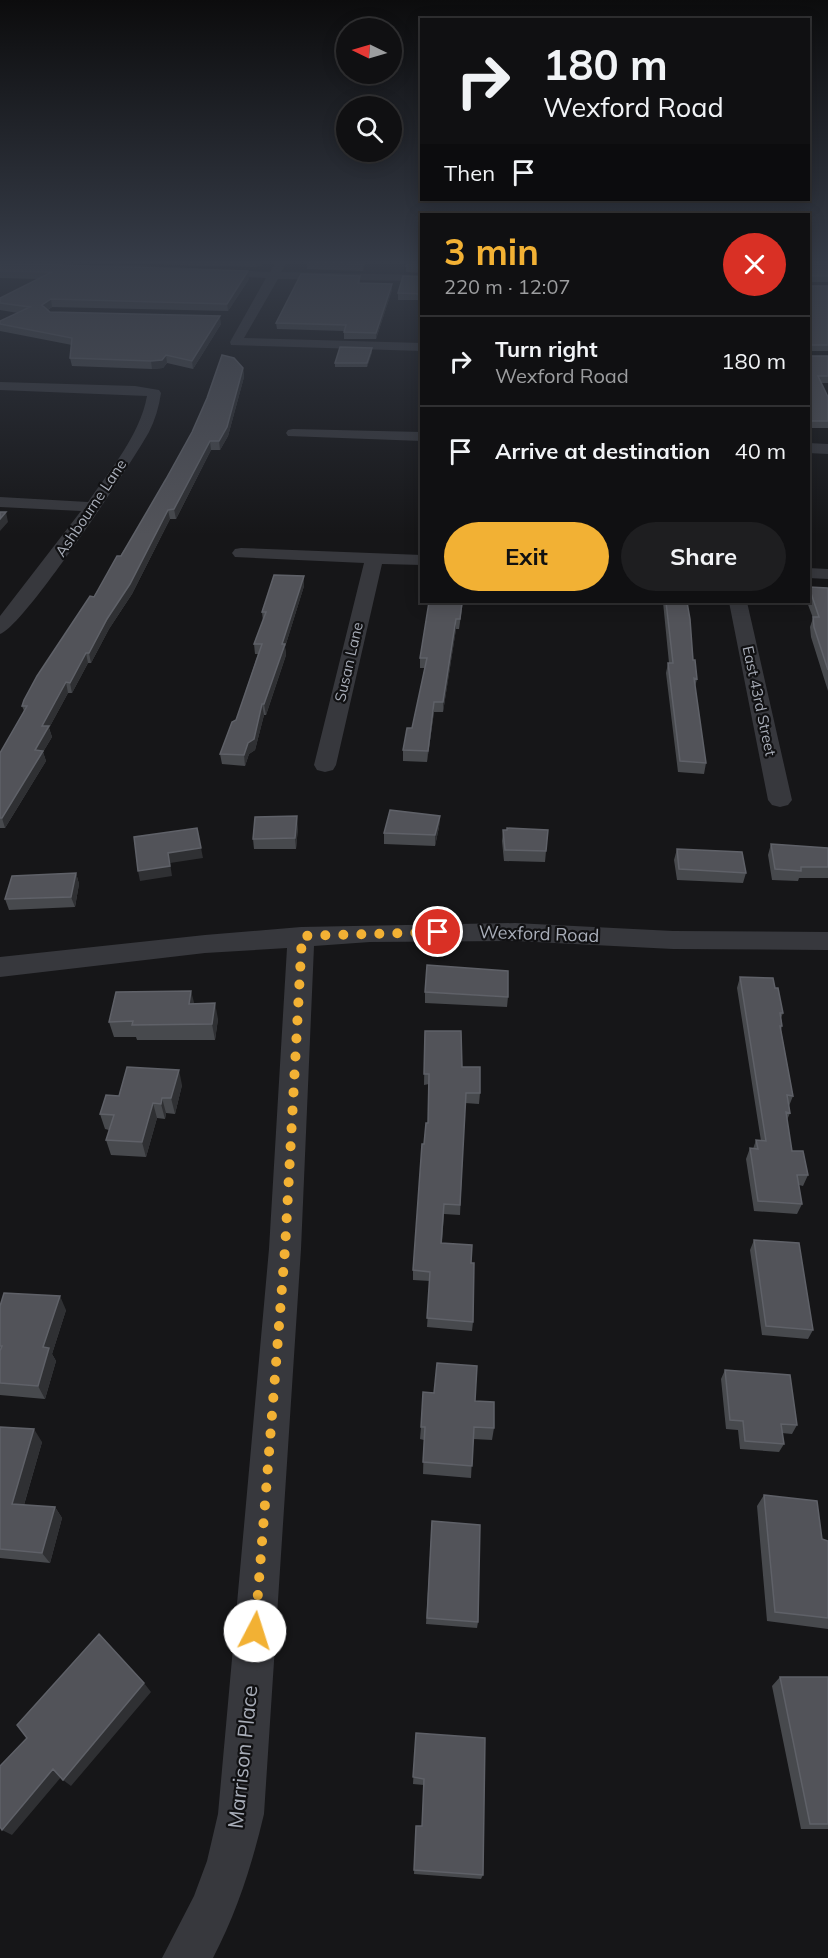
<!DOCTYPE html>
<meta charset="utf-8">
<style>
body{margin:0;font-family:Mulish,sans-serif;background:#1e1e20;color:#f1f3f6;height:100vh;display:flex;flex-direction:column;font-size:22px;white-space:nowrap}
*{box-sizing:border-box;margin:0}
p{font-size:20px;color:#9c9d9f}
.icon{flex:none;width:33px;height:33px;fill:none;stroke:currentColor;stroke-width:2;stroke-linecap:round;stroke-linejoin:round}
.map{position:relative;flex:1;overflow:hidden}
.sheet{position:absolute;left:420px;top:213px;width:390px;height:390px;display:flex;flex-direction:column;background:#101012;border-radius:0px;box-shadow:0 3px 15px #0003,0 0 0 2px #303032}
.sheet>*{flex:none}
.guide{position:absolute;left:420px;top:18px;width:390px;height:183px;border-radius:0px;box-shadow:0 3px 15px #0003,0 0 0 2px #303032;background:#101012;color:#f1f3f6;overflow:hidden}
.needle{width:39px;rotate:275deg}
.tools{position:absolute;left:336px;top:18px;display:grid;gap:12px}
.tools a{display:grid;place-items:center;width:66px;height:66px;border-radius:50%;background:#101012;box-shadow:0 3px 15px #0003,0 0 0 2px #303032;font-size:30px}
.pin{position:absolute;display:grid;place-items:center;width:51px;height:51px;color:#fff;margin:-26px;border:3px solid #fff;border-radius:50%;box-shadow:0 2px 6px #0007}
.me{position:absolute;width:66px;margin:-33px;rotate:5deg;stroke-linejoin:round;filter:drop-shadow(0 0 4px #0008)}
.turn{display:flex;align-items:center;gap:21px;height:126px;padding:0 24px;font-size:27px}
.turn .icon{width:78px;height:78px;stroke-width:2.5}
.turn b{display:block;font-size:42px;line-height:51px}
.then{display:flex;align-items:center;height:57px;padding:0 24px;background:#0003;gap:12px;font-size:22px}
.round{display:grid;place-items:center;flex:none;width:63px;height:63px;border-radius:32px;background:#1e1e20}
.headline{display:flex;align-items:center;justify-content:space-between;height:102px;padding:0 24px}
h1{font-size:36px;font-weight:700;line-height:45px;color:#f2b134}
.cta{display:flex;gap:12px;margin-top:auto;padding:12px 24px}
.cta a{flex:1;height:69px;border-radius:36px;background:#f2b134;color:#111;font-size:24px;font-weight:700;line-height:69px;text-align:center}
.cta a+a{background:#1e1e20;color:#f1f3f6}
ul{padding:0;list-style:none}
li{display:flex;align-items:center;gap:18px;height:90px;padding:0 24px;border-top:2px solid #303032}
li div{flex:1}
li b{display:block;font-size:22px}
li em{font-style:normal}
.map>svg:first-child{display:block}
.lines{fill:none;stroke-linecap:round;stroke-linejoin:round}
.minor{fill:#37383d;fill-rule:evenodd}
.wall{fill:#47494d}
.shaded-wall{fill:#2f3033}
.building{fill:#525359;stroke:#5f6168;stroke-width:1.5}
.route{stroke:#f2b134;stroke-width:10;stroke-dasharray:0 18}
.labels{text-anchor:middle;stroke-width:4.5;stroke-linejoin:round;paint-order:stroke}
.far-street-label{font-size:15px;fill:#a8adb8;stroke:#111113}
.street-label{font-size:18px;fill:#a8adb8;stroke:#111113}
.near-street-label{font-size:21px;fill:#a8adb8;stroke:#111113}
</style>
<div class="map">
<svg width="828" height="1958" viewBox="0 0 828 1958">
<rect width="100%" height="100%" fill="#161618"/>
<g class="lines">
<path class="minor" d="M277,260L288,261L281,272L422,275V281L278,279L244,338L422,343V351L231,345L230,342L266,278L114,270L108,267L114,264L270,272Z
M0,382L135,386L159,390L161,393C159,407 155,420 149,432C133,461 23,628 0,634V616L81,511L0,507V497L88,502C110,470 140,435 147,396L0,390Z
M293,429L422,432V441L288,436L286,433L288,430Z
M808,443L828,444V454L808,453Z
M241,548L422,555V565L382,564L336,765L333,770L325,772L317,770L314,765L364,563L235,557L232,553L235,549Z
M808,568L828,569V579L808,578Z
M729,602H747L792,800L788,805L780,807L772,805L768,800Z
M515,923L673,931L828,932V950L673,949L515,941L370,942L314,946L301,1249L264,1814C252,1865 237,1912 213,1958H162L194,1896L207,1861L218,1814L269,1249L287,948L205,953L0,977V957L205,935L301,927Z"/>
</g>
<path class="wall" d="M0,260H264L261,266L256,267Z
M307,260H366L363,271L307,269Z
M422,260V273L406,272V266Z
M808,260H828V282H808Z
M0,263L249,279L228,311L52,307L48,310L50,312L221,324L193,369L167,363L163,368L152,369L72,366L70,358L72,345L0,331V321L18,313L0,310V298L38,279L0,278Z
M360,276V283L392,290L376,339H344V331L277,329L276,323Z
M422,277V300H398V293Z
M808,286H828V351H808Z
M372,348V352L367,367H335V363Z
M808,356H828V383H821L828,397V428H808Z
M243,368L244,377L228,436L220,450H211L176,519H170L132,594L109,629L91,663H88L72,693H68L49,728L52,737L43,752L46,761L5,828H0V753L24,711L22,706Z
M304,576V586L285,647L286,655L266,715H264L255,750L249,754L245,766L222,764L220,754L236,720L258,654H255L254,644L263,621L262,612Z
M809,587L828,588V691L811,637L810,627L813,618L807,602H808Z
M463,602L459,629H456L443,712H434L427,762L403,761V750L412,728L425,668H420V658Z
M663,602H687L693,660L697,679L695,687L706,763L704,774L678,772L666,673L668,663H669Z
M440,816L439,827L435,846L384,844V833Z
M298,827L296,849H254L253,839Z
M503,830L546,851L545,862L504,861L502,841Z
M771,844L828,848V878H799L798,881L772,880L768,855Z
M677,849L746,873L743,883L677,880L674,860Z
M76,873L79,884L75,907L9,910L5,899Z
M740,977L775,988L783,1013L781,1018L782,1026L781,1030L793,1096L789,1106L790,1113L787,1120L792,1151L808,1175L803,1186L799,1185L802,1204L797,1214L754,1211L746,1159L750,1148L753,1149L756,1140L761,1141L737,988Z
M425,992L508,997L507,1007L425,1003Z
M194,1004L218,1019L215,1040H137L136,1037H114L109,1022Z
M425,1031L462,1067L480,1093L479,1104L465,1103L460,1215L444,1214L442,1243L471,1263L473,1322L472,1331L427,1327L430,1281L413,1280V1270L424,1144L428,1123L429,1084L424,1085Z
M182,1085L175,1114L166,1113L165,1119L157,1118L146,1157L111,1155L106,1140L109,1130L105,1129L100,1114L119,1096Z
M754,1240L813,1330L808,1339L762,1335L750,1250Z
M0,1306L66,1310L52,1354L56,1361L45,1399L0,1395Z
M725,1370L797,1425L792,1434L782,1433L784,1444L779,1452L740,1449L738,1430L726,1429L721,1379Z
M475,1401L494,1428L492,1440L473,1439L471,1478L423,1474L424,1440L420,1439L421,1427Z
M0,1427L42,1442L24,1505L55,1507L62,1518L50,1563L0,1558Z
M764,1495L822,1539L828,1541V1629L767,1621L757,1506Z
M432,1521L478,1622L477,1628L426,1624Z
M780,1677H828V1829H801L772,1686Z
M416,1733L483,1875L481,1879L414,1874L416,1826H422L424,1785L413,1784Z"/>
<path class="shaded-wall" d="M256,260H264L261,266L256,267Z
M364,260H366L363,271V264Z
M248,271L249,279L228,311L227,304Z
M392,284V290L376,339V333Z
M51,299L52,307L44,312L42,305Z
M220,316L221,324L193,369L192,361Z
M372,348V352L367,367V363Z
M166,355L167,363L163,368L152,369L151,361Z
M243,368L244,377L228,436L220,450L219,441Z
M210,441L211,450L176,519L174,509Z
M168,510L170,519L132,594L109,629L91,663L89,653Z
M6,512L8,522L0,531V519Z
M304,576V586L285,647L286,655L266,715L264,704L282,644Z
M456,619V629L443,712V702Z
M86,653L88,663L72,693L70,683Z
M66,682L68,693L49,728L52,737L43,752L46,761L5,828L2,818L35,750L42,726Z
M434,702V712L427,762L428,751Z
M262,704L264,715L255,750L249,754L245,766L244,755Z
M297,816L298,827L296,849L295,838Z
M440,816L439,827L435,846V835Z
M201,848L203,858L170,863L172,876L140,881L138,871L168,853Z
M76,873L79,884L75,907L71,897Z
M191,991L195,1006L189,1004Z
M215,1003L218,1019L215,1040L212,1024Z
M179,1070L182,1085L175,1114L171,1098Z
M162,1098L166,1113L165,1119L161,1104Z
M153,1103L157,1118L146,1157L142,1142Z
M60,1296L66,1310L52,1354L56,1361L45,1399L38,1386L43,1347Z
M34,1429L42,1442L21,1515L12,1504Z
M55,1507L62,1518L50,1563L42,1553Z
M144,1683L151,1692L71,1786L63,1780Z
M53,1769L62,1776L12,1835L2,1830Z"/>
<path class="building" d="M308,260H364L363,264L307,262Z
M408,260H422V267L406,266Z
M808,260H828V276H809L808,277Z
M0,263L248,271L227,304L51,299L42,305L50,312L220,316L192,361L166,355L162,360L151,361L70,358L72,338L0,324V321L30,307L0,303V298L52,272L0,271Z
M301,274L360,276L358,283L392,284L376,333L344,332L346,325L276,323Z
M403,276L422,277V294L398,293Z
M808,286H828V345H808Z
M340,347L372,348L367,363H335Z
M222,355L234,358L243,368L227,427L219,441H210L174,509L168,510L130,584L107,619L89,653H86L70,683L66,682L42,726H49L35,750L43,751L2,818H0V753L27,706H22L24,700L37,676L90,596L94,597L117,556H121L166,479L192,432L207,398Z
M808,356H828V376H818L828,397V421H808Z
M0,512H6L0,519Z
M274,575L304,576L282,644H285L264,704H262L254,739L248,743L244,755L220,754L232,722L236,720L262,644H254L266,612H262Z
M809,587L828,588V670L814,627L813,617H819Z
M429,602H462L460,619H456L443,702H434L428,751L403,750L407,728H412L427,658H420Z
M666,602H687L690,619L693,660H695L697,679L694,678L706,763L680,761L668,663H673Z
M390,810L440,816L435,835L384,833Z
M297,816L295,838L253,839L255,817Z
M197,828L201,848L168,853L170,866L138,871L134,837Z
M507,828L548,830L546,851L505,850L503,830H507Z
M771,844L828,848V867H801V871L775,869Z
M677,849L742,852L746,873L679,869Z
M76,873L71,897L5,899L12,876Z
M427,965L508,971V997L425,992Z
M740,977L773,978L775,988H778L783,1013H780L782,1026H780L793,1096L787,1095L790,1113L786,1112L792,1151H803L808,1175H797L802,1204L758,1201L750,1148L758,1149L756,1140L766,1141Z
M191,991L189,1004L215,1003L212,1024L132,1025L133,1021L109,1022L116,992Z
M425,1031H461L462,1067H480V1093H466L460,1205L444,1204L441,1243L472,1245L471,1263H474L473,1322L427,1318L430,1272L413,1270L422,1144H424L426,1123H428L429,1074H424Z
M127,1067L179,1070L171,1098H162L161,1104L153,1103L142,1142L106,1140L114,1115L100,1114L106,1095L119,1096Z
M754,1240L799,1243L813,1330L766,1326Z
M4,1293L60,1296L43,1347L49,1348L38,1386L0,1383V1351L2,1346H0V1306Z
M437,1363L477,1366L475,1401L494,1402V1428L474,1427L472,1466L423,1462L425,1427H421L423,1392L434,1393Z
M725,1370L790,1375L797,1425L781,1424L784,1444L745,1441L743,1421L730,1420Z
M0,1427L34,1429L12,1504L55,1507L42,1553L0,1549Z
M764,1495L817,1501L822,1539L828,1541V1618L775,1612Z
M432,1521L480,1525L478,1622L427,1618Z
M99,1634L144,1683L63,1780L53,1769L2,1830L0,1827V1766L27,1738L17,1725Z
M780,1677H828V1824H810Z
M416,1733L485,1738L483,1875L414,1870L416,1826H422L424,1779L413,1777Z"/>
<linearGradient id="sky" x2="0" y2="1"><stop stop-color="#0c0c0d"/><stop offset="0.49" stop-color="#363c48"/><stop offset="1" stop-color="#363c48" stop-opacity="0"/></linearGradient>
<rect width="828" height="535" fill="url(#sky)"/>
<g class="lines">
<path class="route" d="M255,1631L285,1249L302,936L438,932"/>
</g>
<g class="labels">
<g class="far-street-label">
<text transform="translate(91 508) rotate(-56)" y="5">Ashbourne Lane</text>
<text transform="translate(349 662) rotate(-77)" y="5">Susan Lane</text>
<text transform="translate(759 701) rotate(78)" y="5">East 43rd Street</text>
</g>
<g class="street-label">
<text transform="translate(539 934) rotate(2)" y="6">Wexford Road</text>
</g>
<g class="near-street-label">
<text transform="translate(243 1757) rotate(-84)" y="7">Marrison Place</text>
</g>
</g>
</svg>
<div class="tools">
<a><svg class="needle" viewBox="-14 -14 28 28"><path d="M0-13l5 13h-10z" fill="#e53935"/><path d="M0 13l5-13h-10z" fill="#9c9d9f"/></svg></a>
<a><svg class="icon" aria-label="search" viewBox="0 0 24 24"><circle cx="10" cy="10" r="6"/><path d="M15 15l6 6"/></svg></a>
</div>
<div class="pin" style="left:438px;top:932px;background:#d93025"><svg class="icon" aria-label="arrive" viewBox="0 0 24 24"><path d="M6 21V4h12l-3 4 3 4H6"/></svg></div>
<svg class="me" style="left:255px;top:1631px" viewBox="-20 -20 40 40"><circle r="19" fill="#fff"/><path d="M0-13L10 11 0 6-10 11z" fill="#f2b134"/></svg>
<div class="guide">
<div class="turn"><svg class="icon" aria-label="right" viewBox="0 0 24 24"><path d="M7 20v-9h11M14 6l5 5-5 5"/></svg><div><b>180 m</b>Wexford Road</div></div>
<div class="then">Then<svg class="icon" aria-label="arrive" viewBox="0 0 24 24"><path d="M6 21V4h12l-3 4 3 4H6"/></svg></div>
</div>
<section class="sheet">
<div class="headline"><div><h1>3 min</h1><p>220 m · 12:07</p></div><a class="round" style="background:#d93025;color:#fff"><svg class="icon" aria-label="close" viewBox="0 0 24 24"><path d="M6 6l12 12M18 6L6 18"/></svg></a></div>
<ul>
<li><svg class="icon" aria-label="right" viewBox="0 0 24 24"><path d="M7 20v-9h11M14 6l5 5-5 5"/></svg><div><b>Turn right</b><p>Wexford Road</p></div><em>180 m</em></li>
<li><svg class="icon" aria-label="arrive" viewBox="0 0 24 24"><path d="M6 21V4h12l-3 4 3 4H6"/></svg><div><b>Arrive at destination</b></div><em>40 m</em></li>
</ul>
<div class="cta"><a>Exit</a><a>Share</a></div>
</section>
</div>
